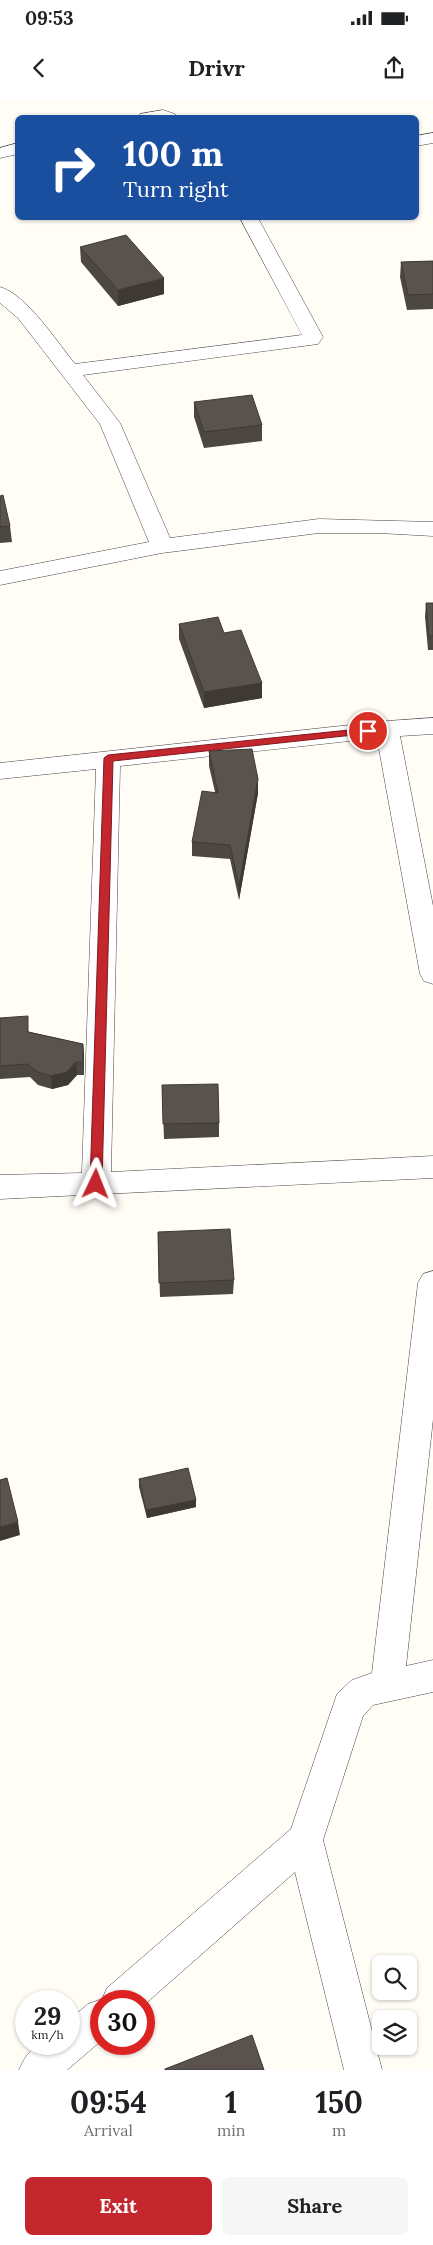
<!DOCTYPE html>
<style>
body{margin:0;font-family:Lora,serif;background:#f6f6f6;color:#202124;height:100vh;display:flex;flex-direction:column;font-size:19px;white-space:nowrap}
*{box-sizing:border-box;margin:0}
p{font-size:16px;color:#757577}
.icon{flex:none;width:28px;height:28px;fill:none;stroke:currentColor;stroke-width:2;stroke-linecap:round;stroke-linejoin:round}
.map{position:relative;height:1970px;overflow:hidden}
.panel{display:flex;flex-direction:column;background:#fff;flex:1}
.panel>*{flex:none}
.banner{position:absolute;left:15px;top:15px;width:404px;height:105px;border-radius:8px;box-shadow:0 1px 4px #0004;background:#1a4fa0;color:#fff;overflow:hidden}
.controls{position:absolute;left:372px;top:1855px;display:grid;gap:10px}
.controls a{display:grid;place-items:center;width:45px;height:45px;border-radius:8px;background:#fff;box-shadow:0 1px 4px #0004;font-size:25px}
.speed{position:absolute;left:15px;top:1890px;display:flex;gap:10px;font-size:25px;font-weight:700;text-align:center}
.speed>*{display:grid;place-content:center;width:65px;height:65px;border-radius:50%;background:#fff;box-shadow:0 1px 4px #0004;line-height:1}
.speed small{font-size:12px;font-weight:400}
.speed .limit{border:8px solid #d22;background:#fff;color:#111}
.pin{position:absolute;display:grid;place-items:center;width:42px;height:42px;color:#fff;margin:-21px;border:2px solid #fff;border-radius:50%;box-shadow:0 1px 5px #0007}
.me{position:absolute;width:55px;margin:-28px;rotate:2deg;stroke-linejoin:round;filter:drop-shadow(0 0 4px #0008)}
.turn{display:flex;align-items:center;gap:18px;height:105px;padding:0 25px;font-size:22px}
.turn .icon{width:65px;height:65px;stroke-width:2.5}
.turn b{display:block;font-size:35px;line-height:42px}
.eta{display:flex;justify-content:space-evenly;align-items:center;height:85px;text-align:center}
.eta b{font-size:30px;font-weight:700;line-height:35px}
.button{display:flex;gap:10px;margin-top:auto;padding:10px 25px}
.button a{flex:1;height:58px;border-radius:8px;background:#c4262e;color:#fff;font-size:20px;font-weight:700;line-height:58px;text-align:center}
.button a+a{background:#f6f6f6;color:#202124}
.status{display:flex;justify-content:space-between;align-items:center;height:35px;padding:0 25px;background:#fff;direction:ltr}
.status svg{height:14px;fill:currentColor}
header{display:flex;justify-content:space-between;align-items:center;height:65px;padding:0 25px;background:#fff;font-size:22px;font-weight:700}
.map>svg:first-child{display:block}
.lines{fill:none;stroke-linecap:round;stroke-linejoin:round}
.street-casing{stroke:#444;stroke-width:1}
.street{fill:#fff;fill-rule:evenodd}
.wall{fill:#4d4742}
.shaded-wall{fill:#3f3936}
.building{fill:#5a524d;stroke:#3f3936}
.route{fill:#c4262e;stroke:#7f191e}
</style>
<div class="status"><b>09:53</b><svg viewBox="0 0 49 12"><path d="M0 12V9h3v3zM5 12V6h3v6zM10 12V3h3v9zM15 12V0h3v12zM26 1h20v11H26zM47 4h2v5h-2z"/></svg></div>
<header><svg class="icon" aria-label="back" viewBox="0 0 24 24"><path d="M15 5l-7 7 7 7"/></svg>Drivr<svg class="icon" aria-label="share" viewBox="0 0 24 24"><path d="M12 15V3M7 8l5-5 5 5M5 13v7h14v-7"/></svg></header>
<div class="map">
<svg width="433" height="1970" viewBox="0 0 433 1970">
<rect width="100%" height="100%" fill="#fffdf5"/>
<g class="lines">
<g class="street-casing">
<path id="street" d="M163,10L175,14L177,18H138L140,14Z
M433,33V43L416,46V36Z
M18,43V54L0,58V48Z
M240,118H258L323,237L318,244L83,275L120,323L170,438L319,419L433,422V436L379,433H319L162,453L0,485V471L149,442L100,324L18,218L0,203V187C26,194 58,243 75,264L302,235Z
M433,618V634L400,636L433,806V884L424,881L420,874L377,638L120,666L111,1072L433,1056V1078L0,1099V1075L82,1073L96,669L0,679V663L387,621Z
M433,1171V1319L406,1566L433,1560V1592L373,1605L363,1616L323,1740L382,1970H344L295,1772L144,1905V1901H101V1941L67,1970H19C31,1942 41,1944 69,1944V1920L88,1904L102,1899L107,1888L291,1729L337,1594L352,1580L372,1573L418,1183L423,1174Z"/>
</g>
<use href="#street" class="street"/>
</g>
<path class="wall" d="M80,147L164,194L118,206L81,162Z
M433,161V209L407,210L400,177L401,162Z
M194,302L262,325V341L204,348L194,317Z
M0,396L10,426L12,442L0,443Z
M426,503H433V550H428L425,517Z
M179,524L224,533L262,583V598L204,608L179,539Z
M209,651L258,679V693L239,800L230,759L192,756V742L215,692L209,666Z
M0,918L30,932L83,944L84,957V975H77L68,985L52,989L38,985L30,977L0,979Z
M162,985L219,1023V1037L164,1039Z
M158,1132L234,1180L233,1194L160,1197Z
M139,1379L196,1400V1407L147,1418L139,1387Z"/>
<path class="shaded-wall" d="M164,178V194L118,206V190Z
M262,583V598L204,608V592Z
M258,679V693L239,800V786Z
M83,944L84,957V975L83,962Z
M76,962L77,975L68,985L52,989L51,976Z
M196,1400V1407L147,1418L146,1410Z
M18,1422L20,1435L0,1441V1427Z"/>
<path class="building" d="M126,135L164,178L118,190L80,147Z
M433,161V194L408,195L401,162Z
M252,295L262,325L204,332L194,302Z
M3,395L10,426L0,427V396Z
M426,503H433V536H429Z
M218,517L224,533L241,530L262,583L204,592L179,524Z
M252,649L258,679L239,786L230,745L192,742L202,691L218,693L209,651Z
M28,916V932L83,944V962H76L67,972L51,976L37,972L28,964L0,966V918Z
M218,984L219,1023L163,1024L162,985Z
M230,1129L234,1180L159,1183L158,1132Z
M188,1368L196,1400L146,1410L139,1379Z
M7,1378L18,1422L0,1427V1380Z
M252,1935L264,1970H165V1969Z"/>
<path class="route" d="M368,628L373,631L372,633L113,661L102,1084L96,1089L92,1088L90,1084L104,658L108,655Z"/>
</svg>
<div class="controls">
<a><svg class="icon" aria-label="search" viewBox="0 0 24 24"><circle cx="10" cy="10" r="6"/><path d="M15 15l6 6"/></svg></a>
<a><svg class="icon" aria-label="layers" viewBox="0 0 24 24"><path d="M12 4l9 5-9 5-9-5zM3 14l9 5 9-5"/></svg></a>
</div>
<div class="speed"><div>29<small>km/h</small></div><div class="limit">30</div></div>
<div class="pin" style="left:368px;top:631px;background:#d93025"><svg class="icon" aria-label="arrive" viewBox="0 0 24 24"><path d="M6 21V4h12l-3 4 3 4H6"/></svg></div>
<svg class="me" style="left:96px;top:1084px" viewBox="-20 -20 40 40"><path d="M0-17L14 15 0 8-14 15z" fill="#c4262e" stroke="#fff" stroke-width="4"/></svg>
<div class="banner">
<div class="turn"><svg class="icon" aria-label="right" viewBox="0 0 24 24"><path d="M7 20v-9h11M14 6l5 5-5 5"/></svg><div><b>100 m</b>Turn right</div></div>
</div>
</div>
<section class="panel">
<div class="eta">
<div><b>09:54</b><p>Arrival</p></div>
<div><b>1</b><p>min</p></div>
<div><b>150</b><p>m</p></div>
</div>
<div class="button"><a>Exit</a><a>Share</a></div>
</section>
